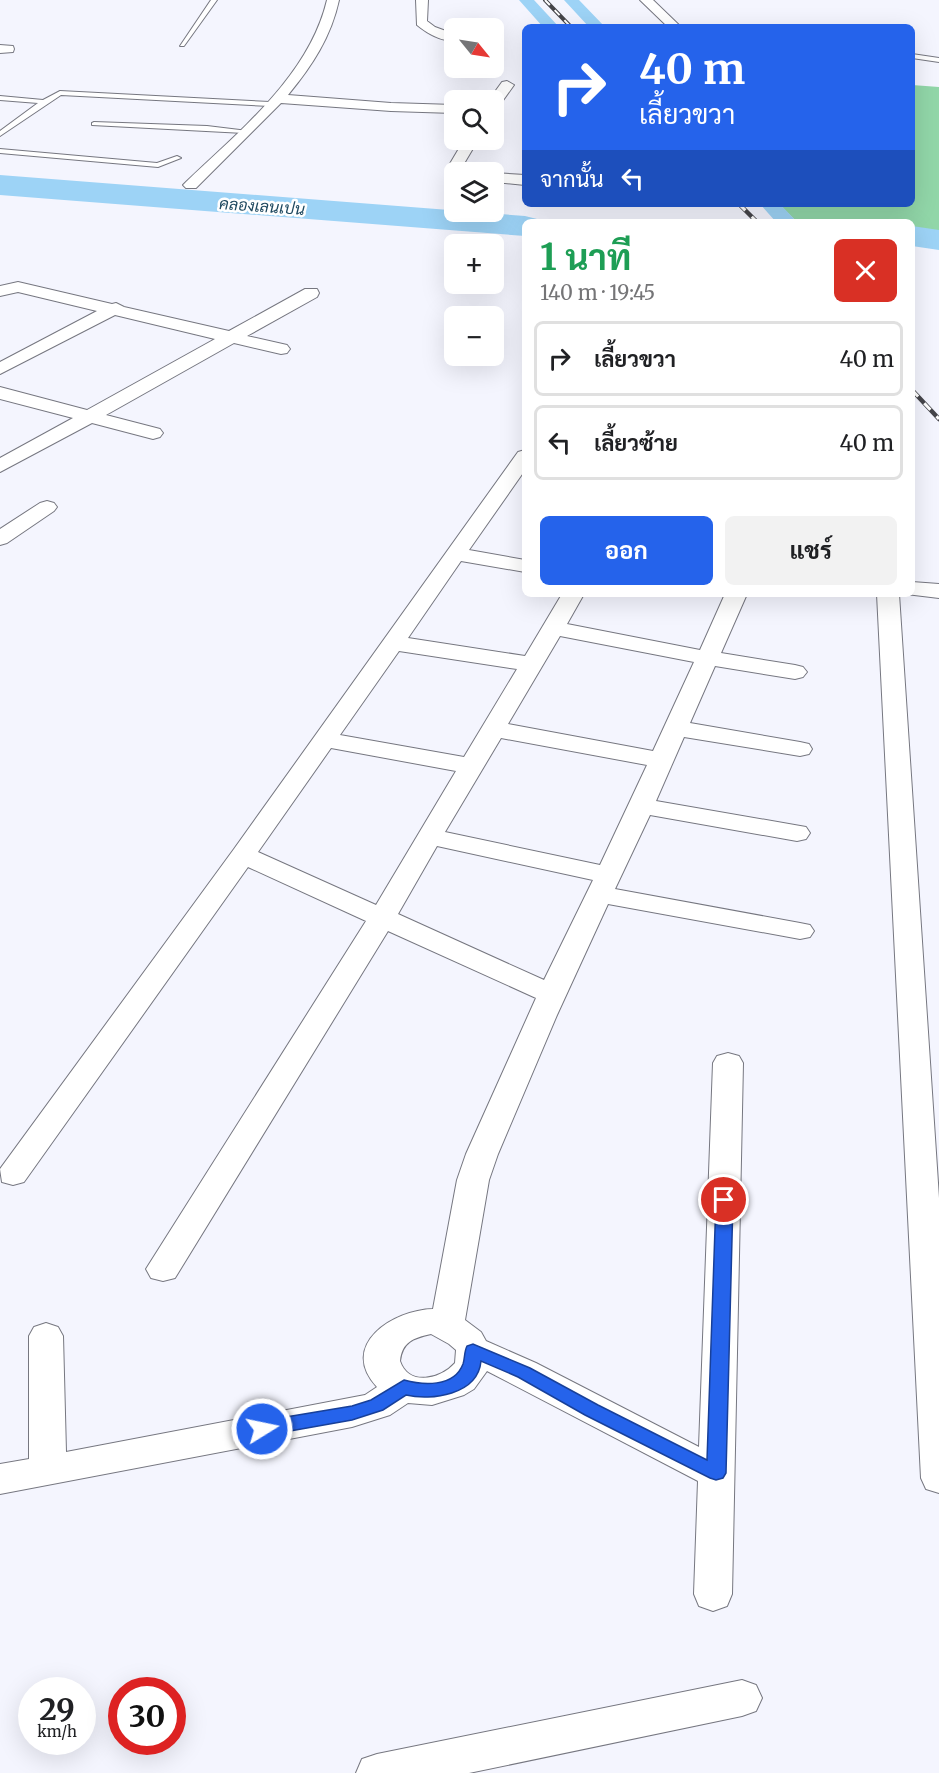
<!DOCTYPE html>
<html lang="th">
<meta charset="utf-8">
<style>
body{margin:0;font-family:Merriweather,Sarabun,serif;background:#f2f2f2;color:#202124;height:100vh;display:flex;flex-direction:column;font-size:22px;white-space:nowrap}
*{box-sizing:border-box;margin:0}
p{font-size:20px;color:#757577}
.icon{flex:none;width:33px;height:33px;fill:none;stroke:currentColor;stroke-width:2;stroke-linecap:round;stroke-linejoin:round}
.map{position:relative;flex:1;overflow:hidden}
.sheet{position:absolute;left:522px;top:219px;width:393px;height:378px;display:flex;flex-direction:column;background:#fff;border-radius:9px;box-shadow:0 6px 24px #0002}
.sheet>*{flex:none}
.guide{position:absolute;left:522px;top:24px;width:393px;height:183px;border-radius:9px;box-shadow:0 6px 24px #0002;background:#2563eb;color:#fff;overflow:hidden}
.needle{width:39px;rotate:120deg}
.fabs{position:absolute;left:444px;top:18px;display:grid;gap:12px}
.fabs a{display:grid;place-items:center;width:60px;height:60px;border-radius:9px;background:#fff;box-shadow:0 6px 24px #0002;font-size:30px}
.speed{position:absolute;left:18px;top:1677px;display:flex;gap:12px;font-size:30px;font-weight:700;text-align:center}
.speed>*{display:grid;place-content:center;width:78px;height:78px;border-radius:50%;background:#fff;box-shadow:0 6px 24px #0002;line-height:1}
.speed small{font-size:15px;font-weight:400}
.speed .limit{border:9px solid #d22;background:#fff;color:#111}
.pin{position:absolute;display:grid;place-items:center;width:51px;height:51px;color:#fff;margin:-26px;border:3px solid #fff;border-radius:50%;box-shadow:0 2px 6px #0007}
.me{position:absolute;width:66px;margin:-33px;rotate:80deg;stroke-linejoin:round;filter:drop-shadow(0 0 4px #0008)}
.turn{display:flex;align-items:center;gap:21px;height:126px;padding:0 18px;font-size:27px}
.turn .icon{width:78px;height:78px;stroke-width:2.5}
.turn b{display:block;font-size:42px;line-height:51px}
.then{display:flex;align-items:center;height:57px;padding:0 18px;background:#0003;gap:12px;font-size:22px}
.round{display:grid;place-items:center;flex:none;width:63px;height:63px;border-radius:9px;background:#f2f2f2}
.summary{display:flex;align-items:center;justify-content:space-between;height:102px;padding:0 18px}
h1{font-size:36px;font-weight:700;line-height:45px;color:#1e9e55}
.button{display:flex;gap:12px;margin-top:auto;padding:12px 18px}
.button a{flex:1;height:69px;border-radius:9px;background:#2563eb;color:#fff;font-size:24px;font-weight:700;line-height:69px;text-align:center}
.button a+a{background:#f2f2f2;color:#202124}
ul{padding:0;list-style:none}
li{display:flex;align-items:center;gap:18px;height:75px;margin:0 12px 9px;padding:0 6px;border:3px solid #e0e0e0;border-radius:9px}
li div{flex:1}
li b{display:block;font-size:22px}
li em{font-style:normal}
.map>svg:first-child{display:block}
.green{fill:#91d6a8}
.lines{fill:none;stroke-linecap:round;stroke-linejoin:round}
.canal{fill:#9dd3f6;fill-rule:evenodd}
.river{fill:#9dd3f6;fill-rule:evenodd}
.lane-casing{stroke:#767780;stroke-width:2}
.street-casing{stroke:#767780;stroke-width:2}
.lane{fill:#fff;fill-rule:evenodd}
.street{fill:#fff;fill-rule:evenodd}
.rail-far1-casing{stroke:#45454a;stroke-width:4}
.rail-casing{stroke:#45454a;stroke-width:4.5}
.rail-far1{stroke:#fff;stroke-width:2;stroke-dasharray:7;stroke-linecap:butt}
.rail{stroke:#fff;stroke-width:3;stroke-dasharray:9;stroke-linecap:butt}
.route{fill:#2563eb;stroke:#184099;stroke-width:1.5}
.labels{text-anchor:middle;stroke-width:5;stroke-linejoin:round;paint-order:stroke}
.far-water-label{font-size:16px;font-style:italic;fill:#1e485f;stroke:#fff}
</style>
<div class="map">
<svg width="939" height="1773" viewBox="0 0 939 1773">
<rect width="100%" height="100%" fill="#f4f5fe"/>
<path class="green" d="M912,85L939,87V235L912,232V222L795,220L779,204H912Z"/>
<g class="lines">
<path class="canal" d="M519,0H534L559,27H543Z
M564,0H579L605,27H589Z
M760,204H780L797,222H776Z"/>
<path class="river" d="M0,175L525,216L537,219L539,222H525V236L0,195Z
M912,226L939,230V250L912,246Z"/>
<g class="lane-casing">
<path id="lane" d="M211,0H217L184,46H180Z
M912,54L939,58V62L912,58Z
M60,91L270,102L273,104L270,106L61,95L0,136V131L38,103L0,100V96L43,100Z
M452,94L474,99L475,100L450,97Z
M94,122L207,126L248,131L244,133L92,125V123Z
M0,149L157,163L177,156L181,158L158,167L0,153Z"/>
</g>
<g class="street-casing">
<path id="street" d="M327,0H339C331,37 312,66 288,95L391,103L454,105V113L391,111L281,103L196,188H186L183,185L186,182C240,130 309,76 327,0Z
M416,0H428L427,21L435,27L454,34V40C441,42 427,33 417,25Z
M640,0H653L681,27H668Z
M0,45L13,46L14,49L13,52L0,53Z
M507,81L514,85L499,106L494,107V100H489L502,82Z
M464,140H478L462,167V172H454V178L449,177L447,174L448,167Z
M494,173L525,175V185L494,182Z
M18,282L112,304L116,303L124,307L229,331L305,289H317L319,293L317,297L247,336L287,345L290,349L287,353L281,354L234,343L106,415L160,429L163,433L160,437L153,439L92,423L0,472V458L73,418L0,399V387L87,410L215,339L115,315L0,374V362L97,311L18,292L0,296V286Z
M525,450V470L469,550L525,560V572L461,561L408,638L525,656L562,594H584L567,624L700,650L725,594H747L721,653L795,665L803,667L807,672L803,677L795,679L715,666L690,723L800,742L809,744L812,749L809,754L800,756L684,737L656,801L806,827L810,833L806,839L797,841L650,815L615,889L800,923L810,925L814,931L810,937L800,939L608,904L557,1015L498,1154L489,1180L465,1320L481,1332L486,1341L536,1363L699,1447L713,1063L717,1056L728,1053L739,1056L743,1063L732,1594L727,1606L713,1611L699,1606L694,1594L698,1481L487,1371L474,1389L464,1395L432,1405L408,1403L390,1415L352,1427L0,1494V1464L29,1459V1336L34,1327L46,1323L58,1327L63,1336L66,1452L365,1395L377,1387C338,1345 393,1310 433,1309L457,1180L466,1154L536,998L388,931L175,1278L163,1281L151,1278L146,1269L366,921L248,867L24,1182L13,1185L2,1182L0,1169L234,849L518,452ZM560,636L694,662L653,751L508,724ZM399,651L517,669L464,757L340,735ZM501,738L647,765L600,865L445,832ZM331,748L456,771L376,905L258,852ZM437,846L593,880L544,980L398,914ZM431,1334L449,1344L456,1350L455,1363C441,1379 409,1387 400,1361C402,1342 413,1338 431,1334Z
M47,501L54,503L57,507L54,511L7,543L0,545V529L40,503Z
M912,582L939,584V598L906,594H912Z
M877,594H899L939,1198V1493L926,1489L921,1478Z
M742,1680L756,1685L762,1698L756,1711L742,1716L469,1773H356L362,1759L377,1754Z"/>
</g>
<use href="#lane" class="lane"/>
<use href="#street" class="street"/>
<g class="rail-far1-casing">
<path id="rail-far1" d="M545,0L571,27"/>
</g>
<g class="rail-casing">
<path id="rail" d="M739,204L757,222
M912,390L939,419"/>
</g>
<use href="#rail-far1" class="rail-far1"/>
<use href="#rail" class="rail"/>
</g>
<path class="route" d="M724,1194L730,1196L733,1200L726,1473L723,1478L716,1480L710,1478L585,1415L518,1377L481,1361C478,1395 431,1401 406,1395L383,1410L352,1420L262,1436L255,1434L253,1429L255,1424L262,1421L352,1406L371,1400L404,1380C422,1385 454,1388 463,1364C465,1358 464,1352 467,1346L473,1344L530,1368L598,1405L707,1460L716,1200L719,1196Z"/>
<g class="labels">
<g class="far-water-label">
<text transform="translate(262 206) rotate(4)" y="6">คลองเลนเปน</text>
</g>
</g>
</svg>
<div class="fabs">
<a><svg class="needle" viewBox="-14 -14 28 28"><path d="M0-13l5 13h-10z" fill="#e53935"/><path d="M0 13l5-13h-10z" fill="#757577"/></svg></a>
<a><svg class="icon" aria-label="search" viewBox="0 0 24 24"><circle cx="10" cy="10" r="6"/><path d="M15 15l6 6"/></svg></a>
<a><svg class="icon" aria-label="layers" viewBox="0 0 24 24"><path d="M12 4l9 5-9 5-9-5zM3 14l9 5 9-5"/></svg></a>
<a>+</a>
<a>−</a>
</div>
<div class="speed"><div>29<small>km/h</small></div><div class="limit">30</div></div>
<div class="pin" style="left:724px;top:1200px;background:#d93025"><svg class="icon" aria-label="arrive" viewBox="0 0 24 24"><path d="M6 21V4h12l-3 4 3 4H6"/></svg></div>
<svg class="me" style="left:262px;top:1429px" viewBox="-20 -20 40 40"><circle r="17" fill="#2563eb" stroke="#fff" stroke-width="3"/><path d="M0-11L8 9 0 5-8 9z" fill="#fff"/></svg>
<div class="guide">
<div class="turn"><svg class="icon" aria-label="right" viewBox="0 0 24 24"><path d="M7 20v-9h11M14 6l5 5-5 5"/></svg><div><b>40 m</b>เลี้ยวขวา</div></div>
<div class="then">จากนั้น<svg class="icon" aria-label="left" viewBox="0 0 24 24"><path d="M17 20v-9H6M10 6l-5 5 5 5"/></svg></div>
</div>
<section class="sheet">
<div class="summary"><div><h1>1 นาที</h1><p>140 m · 19:45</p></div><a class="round" style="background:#d93025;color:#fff"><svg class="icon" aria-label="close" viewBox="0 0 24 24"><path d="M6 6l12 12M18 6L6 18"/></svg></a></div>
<ul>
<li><svg class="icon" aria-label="right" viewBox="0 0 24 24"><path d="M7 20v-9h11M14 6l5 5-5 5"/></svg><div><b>เลี้ยวขวา</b></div><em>40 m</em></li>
<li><svg class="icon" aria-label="left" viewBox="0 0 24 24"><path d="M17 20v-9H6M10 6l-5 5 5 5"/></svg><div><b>เลี้ยวซ้าย</b></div><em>40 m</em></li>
</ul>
<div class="button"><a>ออก</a><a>แชร์</a></div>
</section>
</div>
